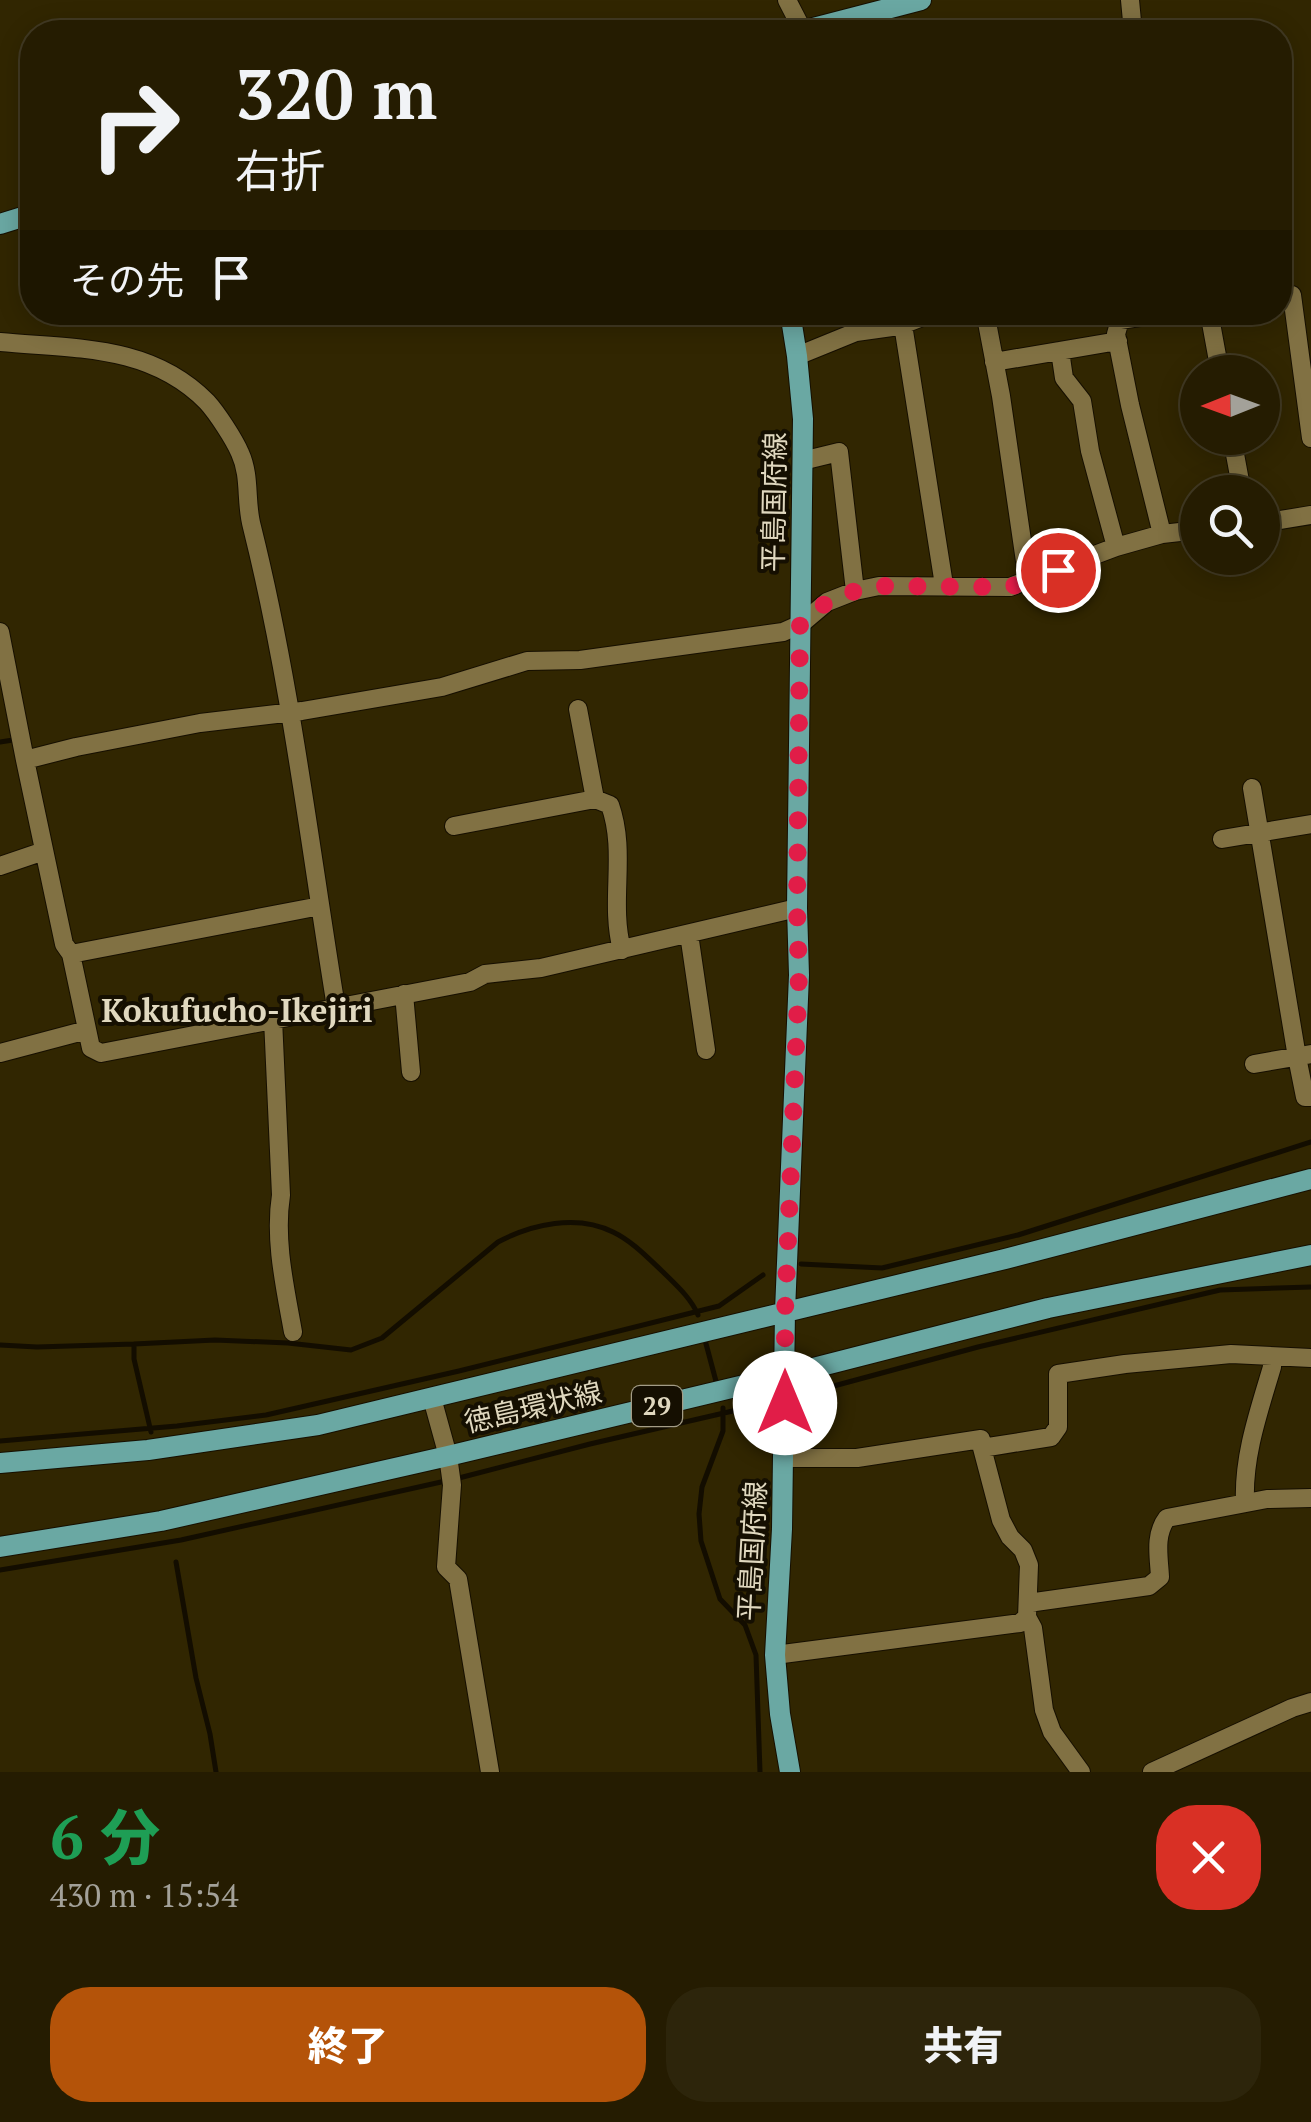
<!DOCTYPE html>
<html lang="ja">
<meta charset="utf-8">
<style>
body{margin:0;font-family:"PT Serif","Noto Sans JP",serif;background:#2d250b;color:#f1f3f6;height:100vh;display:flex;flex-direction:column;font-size:38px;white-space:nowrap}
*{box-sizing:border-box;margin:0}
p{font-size:32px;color:#a3a199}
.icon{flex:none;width:55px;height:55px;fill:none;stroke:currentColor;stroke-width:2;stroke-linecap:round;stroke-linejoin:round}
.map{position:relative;height:1772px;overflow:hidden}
.sheet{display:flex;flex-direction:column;background:#251c01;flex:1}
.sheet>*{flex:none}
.top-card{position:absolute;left:20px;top:20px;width:1272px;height:305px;border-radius:40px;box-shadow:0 5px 25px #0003,0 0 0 2px #423a23;background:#251c01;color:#f1f3f6;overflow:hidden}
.needle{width:65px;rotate:269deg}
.fabs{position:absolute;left:1180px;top:355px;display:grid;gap:20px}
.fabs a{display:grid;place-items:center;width:100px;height:100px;border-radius:50%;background:#251c01;box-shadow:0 5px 25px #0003,0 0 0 2px #423a23;font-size:50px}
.pin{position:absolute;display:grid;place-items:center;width:85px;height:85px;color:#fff;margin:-42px;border:5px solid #fff;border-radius:50%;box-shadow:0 2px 10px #0007}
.me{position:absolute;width:110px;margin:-55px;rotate:0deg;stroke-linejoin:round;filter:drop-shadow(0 0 8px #0008)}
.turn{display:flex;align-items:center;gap:35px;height:210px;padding:0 50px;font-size:45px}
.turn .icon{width:130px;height:130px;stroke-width:2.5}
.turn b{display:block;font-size:70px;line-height:85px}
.then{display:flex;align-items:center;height:95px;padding:0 50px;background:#0003;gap:20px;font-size:38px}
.round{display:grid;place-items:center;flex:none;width:105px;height:105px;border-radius:40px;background:#2d250b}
.headline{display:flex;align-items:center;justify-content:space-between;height:170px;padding:0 50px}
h1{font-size:60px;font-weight:800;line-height:75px;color:#1e9e55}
.cta{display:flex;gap:20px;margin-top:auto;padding:20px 50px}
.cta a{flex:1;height:115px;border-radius:40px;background:#b45309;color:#fff;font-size:40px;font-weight:800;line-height:115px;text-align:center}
.cta a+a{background:#2d250b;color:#f1f3f6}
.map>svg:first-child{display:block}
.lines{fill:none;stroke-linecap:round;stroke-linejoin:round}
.stream{stroke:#130d00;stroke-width:5}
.minor-casing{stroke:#160f00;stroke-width:20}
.major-casing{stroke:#160f00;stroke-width:22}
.minor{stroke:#817143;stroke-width:18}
.major{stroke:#6aa8a3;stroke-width:20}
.route{stroke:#e11d48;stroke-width:18;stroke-dasharray:0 32.4}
.labels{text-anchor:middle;stroke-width:8;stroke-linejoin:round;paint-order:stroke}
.shield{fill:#150f01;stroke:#a39c86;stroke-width:2.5}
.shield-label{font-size:25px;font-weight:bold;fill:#e0d8bf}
.street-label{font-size:28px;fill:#e0d8bf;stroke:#150f01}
.quarter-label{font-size:32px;font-weight:bold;fill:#e0d8bf;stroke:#150f01}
</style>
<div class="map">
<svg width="1311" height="1772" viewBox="0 0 1311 1772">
<rect width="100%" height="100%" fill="#312601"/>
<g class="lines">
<path class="stream" d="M0,742L13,740
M801,1264L882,1268L1018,1235L1311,1142
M705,1340L717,1385
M134,1344L215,1340L288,1343L351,1350L382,1338L498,1242C532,1224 577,1214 613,1232C632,1241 648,1258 663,1272C676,1285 691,1298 698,1315
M0,1345L37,1347L134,1344V1359L151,1432
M830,1387L978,1347L1220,1290L1311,1287
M723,1408V1431L702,1487L699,1514L701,1541L720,1599L745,1625L756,1655L760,1772
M0,1441L177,1426L266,1415L459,1371L719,1306L763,1275
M176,1562L196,1678L210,1734L216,1772
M0,1570L181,1540L459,1478L590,1444L737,1410"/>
<g class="minor-casing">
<path id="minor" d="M787,0L803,31
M1130,0L1133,32
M872,13L882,32
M1280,297L1292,295L1311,438
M901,312L944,585
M985,312L1001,396L1028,582
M1209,312L1220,372
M0,342C74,349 150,344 207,402C217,413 234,439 240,453C251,477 245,502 252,527C291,683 310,848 336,1007
M1060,351L1064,378L1082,401L1090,451L1116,547
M797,356L856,332L899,326L935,312
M994,362L1118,341
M1232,438L1242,492
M802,461L839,452L855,591
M1262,523L1311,515
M1162,534L1130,405L1116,334L1120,320L1173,312
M0,632L25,760L64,944L71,954L91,1048L101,1053L470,982L485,974L541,968L797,908
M578,709L595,799
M25,760L76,747L200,723L302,711L442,687L527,661L580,660L783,632L801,624L827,602L855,591L879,586L1010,587L1116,547L1162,534L1198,530
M1252,788L1297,1057L1305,1097H1311
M454,826L595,799L610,805C627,853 609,901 622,950
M1222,839L1311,824
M0,866L44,851
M689,934L706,1050
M71,954L320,906
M404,994L411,1072
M273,1019L281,1195C274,1240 285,1287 293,1332
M0,1053L87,1030
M1254,1064L1311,1054
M432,1398L448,1456L452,1485L446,1567L458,1579L490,1772
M784,1458H857L981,1439L982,1448
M1245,1502C1243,1456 1259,1411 1272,1367V1357
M1028,1603L1149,1586L1160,1577C1159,1557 1154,1535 1167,1518L1267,1499L1311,1498
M1027,1617L1033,1628L1044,1710L1052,1732L1081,1772
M775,1655L1020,1623L1027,1617L1029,1565L1023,1550L1010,1537L1001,1520L982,1448L1051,1437L1058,1427V1374L1125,1364L1231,1354L1311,1358
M1152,1772L1292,1708L1311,1702"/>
</g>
<g class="major-casing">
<path id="major" d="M798,32L921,0
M0,224L32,214
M790,312L797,356L803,419L797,908L799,975L785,1311L782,1529L775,1655L780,1714L790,1772
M0,1463L148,1450L318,1425L1005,1259L1311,1179
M0,1547L161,1521L448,1456L786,1375L1048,1308L1311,1255"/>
</g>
<use href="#minor" class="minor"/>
<use href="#major" class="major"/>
</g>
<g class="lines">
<path class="route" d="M785,1403V1312L799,975L797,908L800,624L827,602L855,591L879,586L1010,587L1058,570"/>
</g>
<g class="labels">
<rect class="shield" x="632" y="1386" width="50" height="40" rx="8"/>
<g class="shield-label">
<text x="657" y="1415">29</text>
</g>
<g class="street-label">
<text transform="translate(774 502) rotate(-89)" y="10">平島国府線</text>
<text transform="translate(533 1407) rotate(-13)" y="10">徳島環状線</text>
<text transform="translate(752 1551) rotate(-87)" y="10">平島国府線</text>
</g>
<g class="quarter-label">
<text x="237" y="1022">Kokufucho-Ikejiri</text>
</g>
</g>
</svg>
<div class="fabs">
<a><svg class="needle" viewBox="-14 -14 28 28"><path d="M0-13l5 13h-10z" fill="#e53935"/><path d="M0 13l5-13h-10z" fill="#a3a199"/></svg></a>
<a><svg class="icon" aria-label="search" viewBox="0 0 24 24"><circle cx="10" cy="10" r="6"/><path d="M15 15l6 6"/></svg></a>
</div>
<div class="pin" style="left:1058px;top:570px;background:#d93025"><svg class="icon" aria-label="arrive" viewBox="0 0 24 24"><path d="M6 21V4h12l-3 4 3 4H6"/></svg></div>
<svg class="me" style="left:785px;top:1403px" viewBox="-20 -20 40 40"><circle r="19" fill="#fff"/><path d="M0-13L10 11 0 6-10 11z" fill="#e11d48"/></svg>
<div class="top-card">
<div class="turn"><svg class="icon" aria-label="right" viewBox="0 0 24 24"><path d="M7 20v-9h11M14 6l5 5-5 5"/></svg><div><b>320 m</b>右折</div></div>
<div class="then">その先<svg class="icon" aria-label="arrive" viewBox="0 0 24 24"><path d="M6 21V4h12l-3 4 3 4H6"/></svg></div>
</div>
</div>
<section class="sheet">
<div class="headline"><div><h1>6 分</h1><p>430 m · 15:54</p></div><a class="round" style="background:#d93025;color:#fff"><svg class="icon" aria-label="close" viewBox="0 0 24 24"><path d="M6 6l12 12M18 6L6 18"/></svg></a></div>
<div class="cta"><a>終了</a><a>共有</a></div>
</section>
